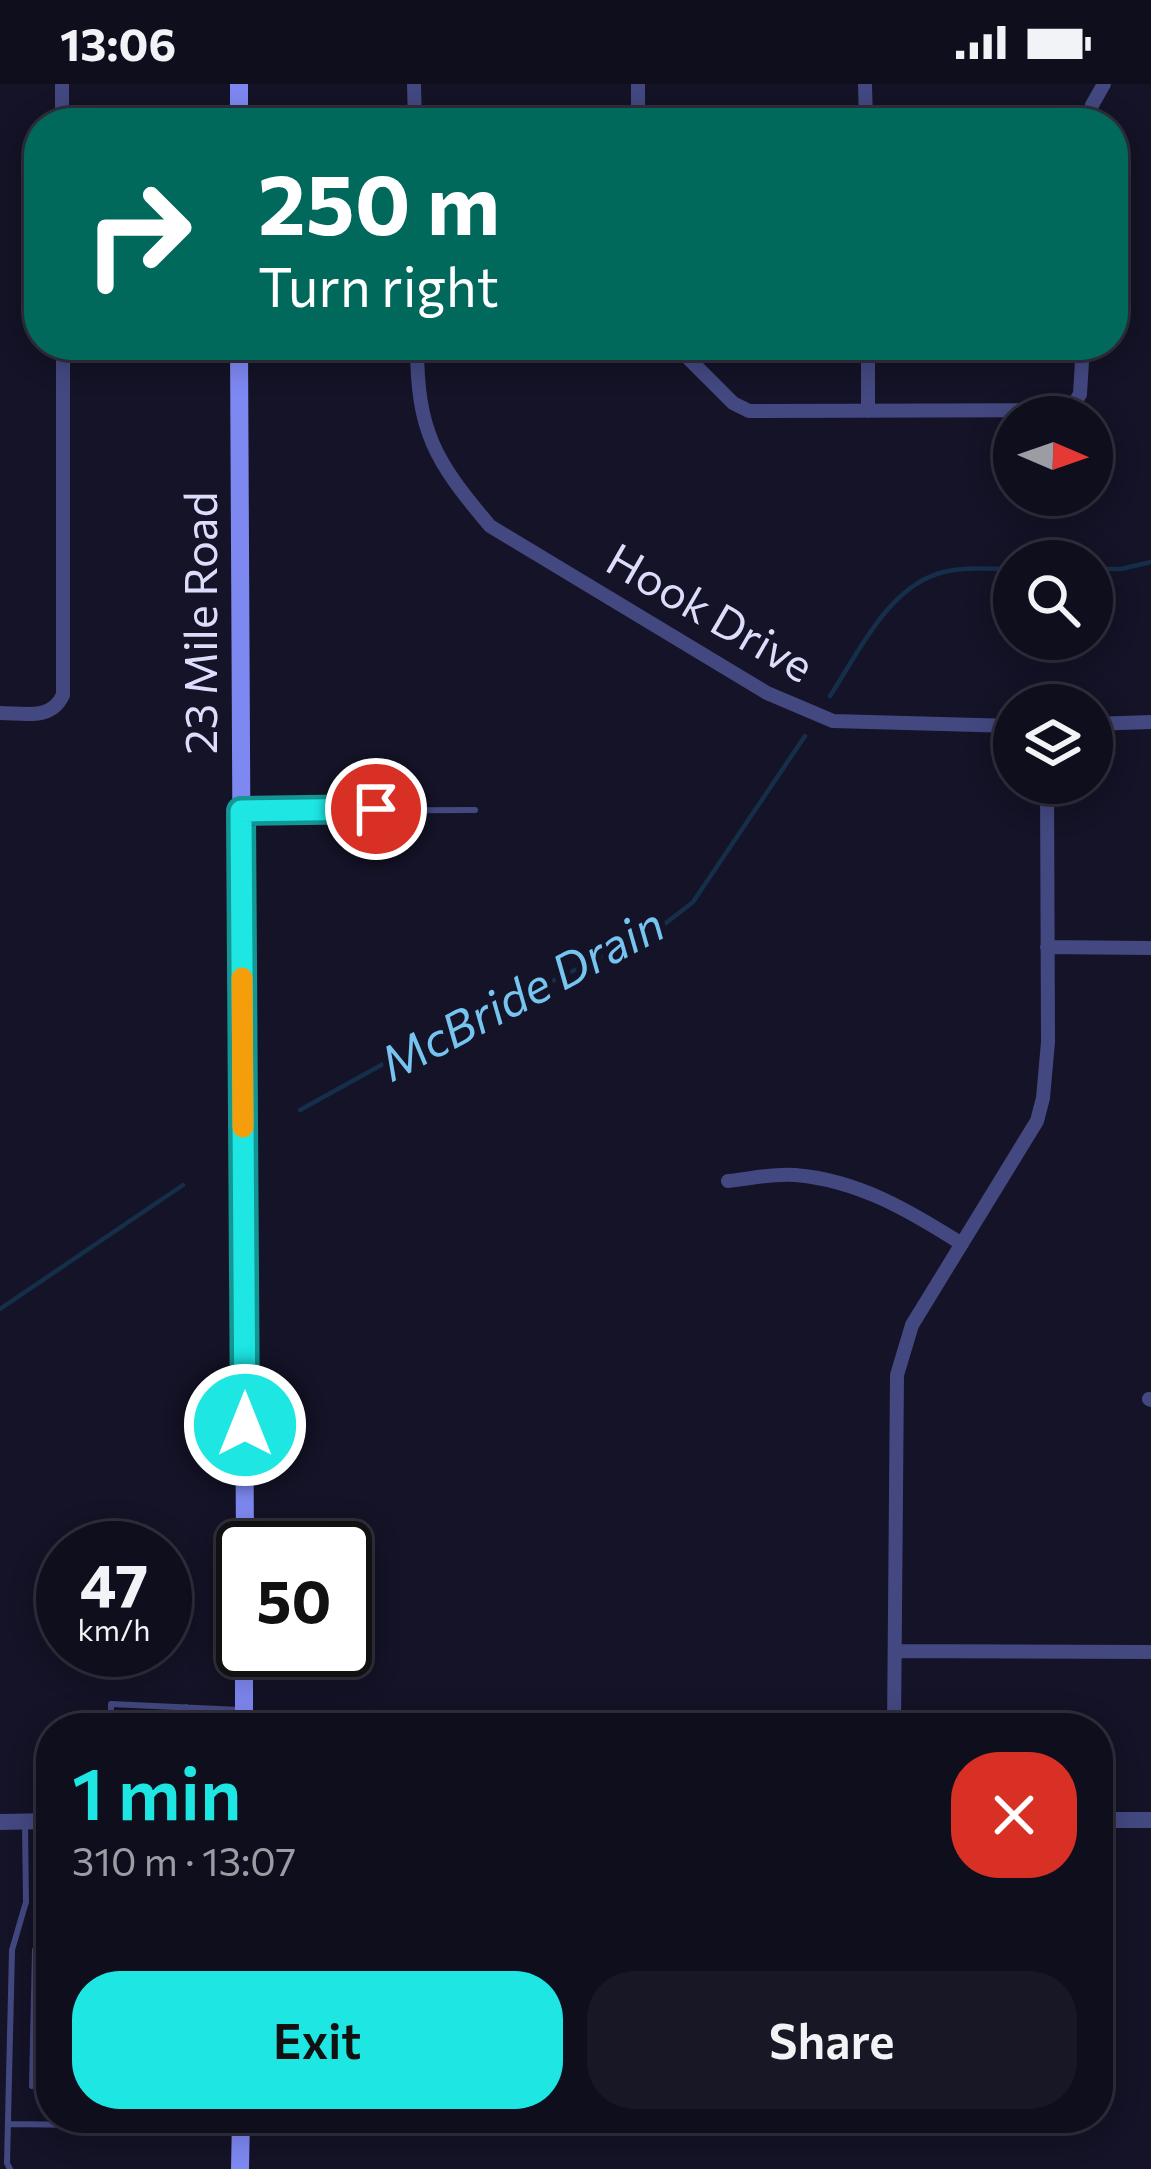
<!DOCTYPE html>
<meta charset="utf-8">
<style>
body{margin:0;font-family:Commissioner,sans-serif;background:#181726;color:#f1f3f6;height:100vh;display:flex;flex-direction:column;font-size:45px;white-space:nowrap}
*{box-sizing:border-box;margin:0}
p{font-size:39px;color:#9b9ca4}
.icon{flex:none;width:66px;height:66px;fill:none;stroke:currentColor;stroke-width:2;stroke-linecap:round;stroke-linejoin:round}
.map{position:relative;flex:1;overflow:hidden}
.sheet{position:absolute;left:36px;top:1629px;width:1077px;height:420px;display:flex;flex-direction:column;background:#0f0e1d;border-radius:48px;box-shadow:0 6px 30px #0003,0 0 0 3px #2f2e3b}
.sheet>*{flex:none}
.guide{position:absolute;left:24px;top:24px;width:1104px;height:252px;border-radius:48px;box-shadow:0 6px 30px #0003,0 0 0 3px #2f2e3b;background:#00695c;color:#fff;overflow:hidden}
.needle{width:78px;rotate:92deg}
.tools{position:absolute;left:993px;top:312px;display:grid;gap:24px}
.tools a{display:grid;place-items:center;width:120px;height:120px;border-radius:50%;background:#0f0e1d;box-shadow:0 6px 30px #0003,0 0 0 3px #2f2e3b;font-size:60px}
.speed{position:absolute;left:36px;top:1437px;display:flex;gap:24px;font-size:60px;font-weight:700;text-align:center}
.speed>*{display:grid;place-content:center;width:156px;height:156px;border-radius:50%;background:#0f0e1d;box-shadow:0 6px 30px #0003,0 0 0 3px #2f2e3b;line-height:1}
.speed small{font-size:30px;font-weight:400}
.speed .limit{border:6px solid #111;border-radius:18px;background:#fff;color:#111}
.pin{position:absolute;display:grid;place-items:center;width:102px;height:102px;color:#fff;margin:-51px;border:6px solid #fff;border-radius:50%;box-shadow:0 3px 12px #0007}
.me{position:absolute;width:132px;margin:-66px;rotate:0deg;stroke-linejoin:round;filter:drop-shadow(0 0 9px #0008)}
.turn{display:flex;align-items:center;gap:42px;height:252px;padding:0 36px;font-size:54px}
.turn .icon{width:156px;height:156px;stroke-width:2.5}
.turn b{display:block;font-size:84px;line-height:102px}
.round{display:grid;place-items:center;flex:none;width:126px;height:126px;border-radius:48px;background:#181726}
.overview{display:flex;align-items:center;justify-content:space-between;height:204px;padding:0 36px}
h1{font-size:72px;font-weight:600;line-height:90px;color:#1de6e3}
.primary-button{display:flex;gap:24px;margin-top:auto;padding:24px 36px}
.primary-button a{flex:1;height:138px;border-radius:48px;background:#1de6e3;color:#111;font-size:48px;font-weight:600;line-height:138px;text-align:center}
.primary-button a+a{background:#181726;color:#f1f3f6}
.status{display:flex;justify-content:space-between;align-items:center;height:84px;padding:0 60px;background:#0f0e1d;direction:ltr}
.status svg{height:33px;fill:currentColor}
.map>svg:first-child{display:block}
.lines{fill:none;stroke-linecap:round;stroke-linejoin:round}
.stream{stroke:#152e49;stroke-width:4.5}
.service{stroke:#434881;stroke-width:6}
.minor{stroke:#434881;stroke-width:14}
.tertiary{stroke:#434881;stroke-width:16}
.secondary{stroke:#7e88f1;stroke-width:18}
.route-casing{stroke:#139694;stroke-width:30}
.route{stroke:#1de6e3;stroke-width:21}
.slow{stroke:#f59e0b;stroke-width:21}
.labels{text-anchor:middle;stroke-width:12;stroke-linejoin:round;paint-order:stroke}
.street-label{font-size:45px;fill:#dcdcfb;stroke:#141327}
.water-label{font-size:48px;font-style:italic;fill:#76c5f0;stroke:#141327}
</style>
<div class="status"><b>13:06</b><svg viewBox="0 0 49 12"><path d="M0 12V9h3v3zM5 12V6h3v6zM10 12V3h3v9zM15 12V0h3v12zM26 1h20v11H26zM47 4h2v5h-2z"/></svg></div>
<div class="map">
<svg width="1151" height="2085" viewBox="0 0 1151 2085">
<rect width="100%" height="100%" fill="#141327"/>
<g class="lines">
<path class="stream" d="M1092,485H1121L1151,478
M830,612C857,571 887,506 937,490C961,482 989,485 1014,485
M300,1026L385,979L657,846L693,818L805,652
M0,1225L183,1101"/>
<path class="service" d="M245,727L475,726
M111,1644V1620L240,1626
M185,1644L186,1623
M32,2002L35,1866
M8,2040L237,2043
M10,2085L7,2079L12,1866L26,1818L25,1741"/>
<path class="minor" d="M62,0V39
M414,0L415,39
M638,0V39
M865,0L866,39
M1088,39L1092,21L1104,0
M417,261C417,348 435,377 490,442L767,609L833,637L1014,642
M675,261L733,319L749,327L1061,326L1072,323L1080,310L1083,261
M868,261V327
M0,629C24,629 51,637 63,611V261
M1092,640L1151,638
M1047,863L1151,864
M728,1097C750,1095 774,1089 795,1091C858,1096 910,1127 962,1160
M1149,1315L1151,1316
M895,1567L1151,1568
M894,1644L897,1291L912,1241L1037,1037L1043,1014L1048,958L1047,699"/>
<path class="tertiary" d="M1098,1736H1151
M0,1738L51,1737"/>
<path class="secondary" d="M239,39V0
M239,261L245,1464
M244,1644V1566
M240,2085L241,2034"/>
</g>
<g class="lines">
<g class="route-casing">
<path id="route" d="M245,1341L241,727L376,725"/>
</g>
<use href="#route" class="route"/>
<path class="slow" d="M242,894L243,1043"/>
</g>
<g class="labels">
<g class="street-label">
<text transform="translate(710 529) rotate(30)" y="16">Hook Drive</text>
<text transform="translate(201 539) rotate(-90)" y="16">23 Mile Road</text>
</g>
<g class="water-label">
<text transform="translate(522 910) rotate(-28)" y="17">McBride Drain</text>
</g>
</g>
</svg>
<div class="tools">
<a><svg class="needle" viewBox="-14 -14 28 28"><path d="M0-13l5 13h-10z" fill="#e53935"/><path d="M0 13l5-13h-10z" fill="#9b9ca4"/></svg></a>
<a><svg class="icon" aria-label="search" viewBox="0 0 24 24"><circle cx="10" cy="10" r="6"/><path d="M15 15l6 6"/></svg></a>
<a><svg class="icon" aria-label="layers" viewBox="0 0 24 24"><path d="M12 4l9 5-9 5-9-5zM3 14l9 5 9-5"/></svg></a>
</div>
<div class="speed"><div>47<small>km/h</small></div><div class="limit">50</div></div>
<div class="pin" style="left:376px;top:725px;background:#d93025"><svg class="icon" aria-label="arrive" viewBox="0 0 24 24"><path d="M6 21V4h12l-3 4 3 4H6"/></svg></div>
<svg class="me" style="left:245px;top:1341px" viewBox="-20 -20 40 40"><circle r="17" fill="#1de6e3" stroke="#fff" stroke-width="3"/><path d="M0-11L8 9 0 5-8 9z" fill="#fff"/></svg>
<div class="guide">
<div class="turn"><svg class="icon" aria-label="right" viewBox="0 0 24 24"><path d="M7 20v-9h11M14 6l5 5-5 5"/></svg><div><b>250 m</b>Turn right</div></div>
</div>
<section class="sheet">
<div class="overview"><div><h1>1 min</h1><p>310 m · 13:07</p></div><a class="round" style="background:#d93025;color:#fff"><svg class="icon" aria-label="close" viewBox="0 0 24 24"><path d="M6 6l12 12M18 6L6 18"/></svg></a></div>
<div class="primary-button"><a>Exit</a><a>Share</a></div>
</section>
</div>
